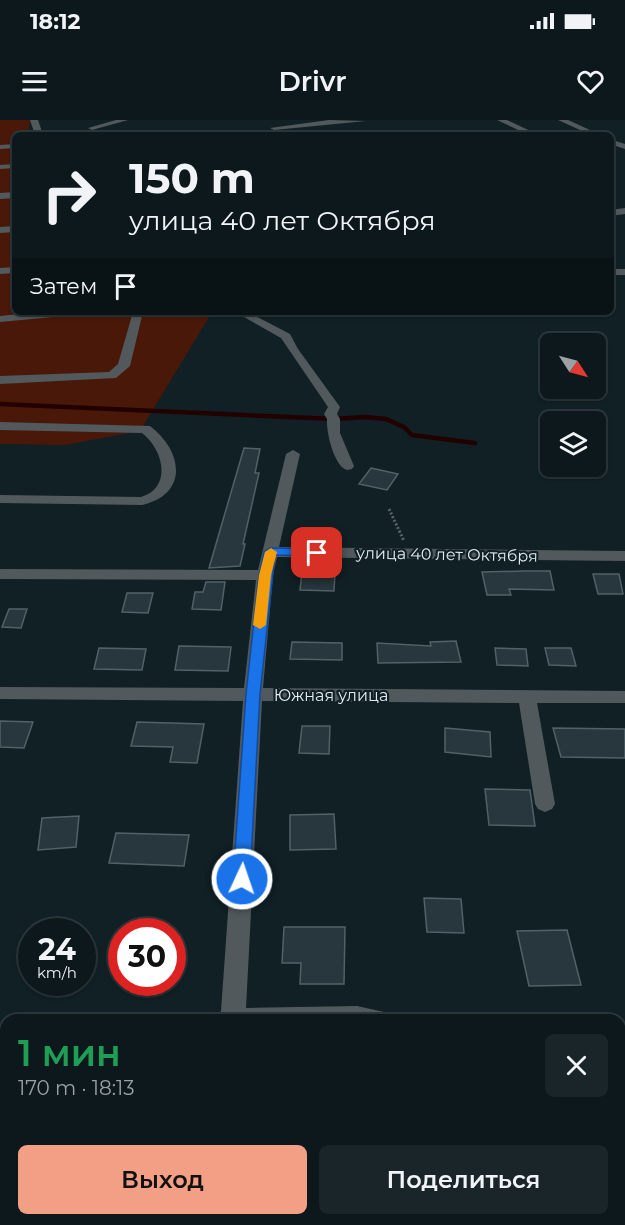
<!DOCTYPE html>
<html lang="ru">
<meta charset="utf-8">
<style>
body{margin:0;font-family:Montserrat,sans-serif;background:#1a2529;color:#f1f3f6;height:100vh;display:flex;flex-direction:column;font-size:22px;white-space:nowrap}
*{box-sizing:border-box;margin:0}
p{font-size:20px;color:#9aa0a3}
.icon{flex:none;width:33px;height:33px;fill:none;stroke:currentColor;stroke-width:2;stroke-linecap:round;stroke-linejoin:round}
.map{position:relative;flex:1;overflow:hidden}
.drawer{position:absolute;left:0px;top:894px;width:626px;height:212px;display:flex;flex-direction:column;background:#0c181c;border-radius:18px 18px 0 0;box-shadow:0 2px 4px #0004,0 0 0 2px #2c373b}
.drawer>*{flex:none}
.hud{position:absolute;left:12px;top:12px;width:602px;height:183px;border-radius:9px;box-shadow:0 2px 4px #0004,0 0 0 2px #2c373b;background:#0c181c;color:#f1f3f6;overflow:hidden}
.needle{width:39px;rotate:126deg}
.tools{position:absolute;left:540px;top:213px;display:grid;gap:12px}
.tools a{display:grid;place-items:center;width:66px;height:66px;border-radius:9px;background:#0c181c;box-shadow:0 2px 4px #0004,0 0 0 2px #2c373b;font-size:30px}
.speed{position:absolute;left:18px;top:798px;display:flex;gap:12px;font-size:30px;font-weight:700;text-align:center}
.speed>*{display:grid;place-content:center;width:78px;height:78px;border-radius:50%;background:#0c181c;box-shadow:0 2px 4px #0004,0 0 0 2px #2c373b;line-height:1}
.speed small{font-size:15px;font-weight:400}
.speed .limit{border:9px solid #d22;background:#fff;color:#111}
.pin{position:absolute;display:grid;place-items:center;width:51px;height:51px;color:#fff;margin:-26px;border-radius:12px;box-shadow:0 3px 9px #0006}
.me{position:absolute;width:66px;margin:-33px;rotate:3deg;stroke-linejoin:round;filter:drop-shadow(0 0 4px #0008)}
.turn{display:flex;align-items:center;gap:21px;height:126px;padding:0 18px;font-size:27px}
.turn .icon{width:78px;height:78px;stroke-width:2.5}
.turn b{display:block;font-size:42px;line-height:51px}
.then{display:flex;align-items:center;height:57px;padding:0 18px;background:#0003;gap:12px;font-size:22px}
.round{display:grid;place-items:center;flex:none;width:63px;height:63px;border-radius:9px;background:#1a2529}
.summary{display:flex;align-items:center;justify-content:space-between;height:102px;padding:0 18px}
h1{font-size:36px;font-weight:600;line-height:45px;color:#1e9e55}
.cta{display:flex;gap:12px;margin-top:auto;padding:12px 18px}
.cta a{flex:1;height:69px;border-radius:9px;background:#f39f85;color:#111;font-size:24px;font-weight:600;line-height:69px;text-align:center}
.cta a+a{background:#1a2529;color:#f1f3f6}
.status{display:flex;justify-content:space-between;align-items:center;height:42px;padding:0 30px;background:#0c181c;direction:ltr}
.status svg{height:16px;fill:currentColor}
header{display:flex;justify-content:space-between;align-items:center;height:78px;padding:0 18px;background:#0c181c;font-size:27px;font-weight:600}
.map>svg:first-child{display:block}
.green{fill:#491809}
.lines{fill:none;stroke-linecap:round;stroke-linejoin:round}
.stream{stroke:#200;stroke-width:4.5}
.building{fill:#27373d;stroke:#506168;stroke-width:1.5}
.path{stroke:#566468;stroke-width:3;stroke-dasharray:2 2;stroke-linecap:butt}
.minor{fill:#51595c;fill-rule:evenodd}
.route{fill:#1a73e8;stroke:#114b97;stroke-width:1.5}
.slow{fill:#f59e0b}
.labels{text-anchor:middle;stroke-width:4.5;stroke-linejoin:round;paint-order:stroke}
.street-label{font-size:16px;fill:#e1ebef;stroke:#102025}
</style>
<div class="status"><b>18:12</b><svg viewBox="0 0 49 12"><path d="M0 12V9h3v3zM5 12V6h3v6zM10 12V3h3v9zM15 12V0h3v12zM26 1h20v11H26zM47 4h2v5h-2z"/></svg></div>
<header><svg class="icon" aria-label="menu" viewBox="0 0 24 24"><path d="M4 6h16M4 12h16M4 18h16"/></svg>Drivr<svg class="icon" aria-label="heart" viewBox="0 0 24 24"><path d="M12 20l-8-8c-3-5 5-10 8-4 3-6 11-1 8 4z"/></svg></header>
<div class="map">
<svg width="625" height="1105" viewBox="0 0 625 1105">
<rect width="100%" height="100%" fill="#102025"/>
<path class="green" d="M0,0H30L28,15H15V192H212L140,311L65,325L0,324Z"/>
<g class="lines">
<path class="stream" d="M0,284L334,299L365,297L386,299L404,307L412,315L475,323"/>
</g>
<path class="building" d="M244,328L260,329L255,353H259L243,424H245L240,446L209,448Z
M371,348L398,354L387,370L359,364Z
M524,451H550L554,470L509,469L511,475H487L482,452Z
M302,452L335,453L334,471L300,470Z
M593,454H619L623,474H598Z
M206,462H225L221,490L192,489L195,472H203Z
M127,473H153L148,493L122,492Z
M9,489H27L21,508L2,507Z
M456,521L461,542L378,543L377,523L431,526L430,522Z
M292,522L342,523V540L290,539Z
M179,526L231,527L228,551L175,550Z
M99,528L146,529L142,550L94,549Z
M495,528L526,529L528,546L497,545Z
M545,528H571L576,546L549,545Z
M0,601L33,602L24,628L0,627Z
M137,602L204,604L197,643L170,642L173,627L131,626Z
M302,606H330L329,634L299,633Z
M445,608L490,612L491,637L445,632Z
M553,608L625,609V638L561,637Z
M485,669L530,670L535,706L489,705Z
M334,694L336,729L290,730V695Z
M79,696L76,727L38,730L42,698Z
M116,713L189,715L184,746L109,743Z
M424,778L461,779L464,813L427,812Z
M284,807H345L344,864H300L301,843H282Z
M567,810L581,865L529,866L517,811Z"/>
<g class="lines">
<path class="path" d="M389,389L404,421"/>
<path class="minor" d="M30,0H38L43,15H35Z
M116,0H128L92,10L88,8Z
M329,0L366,1L274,10L270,8Z
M497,0H507L539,15H529Z
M558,0H568L601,15H591Z
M217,11L231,15H175L179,13Z
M366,12L372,15H363Z
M610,19L625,24V29L610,24Z
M15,24V28L0,29V25Z
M15,44V48L0,49V45Z
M15,72V78L0,79V73Z
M625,88V94L610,96V90Z
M15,106V112L0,113V107Z
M15,147V153L0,154V148Z
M610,149H625V155H610Z
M39,192H79L74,195L0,202V196Z
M133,192H143L130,246L116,258L0,264V256L109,252L118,244Z
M235,192H248L290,214L298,229L340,287L337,294L340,299V313L354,346L352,349L347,350C334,346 326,312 327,299L324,294L328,287L281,218Z
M0,302L150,306C183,331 189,374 142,385L0,383V375L141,377C173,367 163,329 142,313L0,310Z
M293,330L300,334L279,427L625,431V441L277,437L273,455L263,568L625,571V583H537L555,684L552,689L545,692L538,689L535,684L519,583L262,581L246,888L357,886L384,892L387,900H216L221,891L243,581L0,579V567L244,568L256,460L0,459V449L258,450L286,334Z
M620,923L625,924V948L620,947Z
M0,932H6V956H0Z
M200,1100H228V1105H200Z"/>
</g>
<path class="route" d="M270,428L317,429L323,433L317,436L275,435L260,574L250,759L247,764L242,766L236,764L233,759L246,574L259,455L264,432Z"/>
<path class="slow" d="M271,428L277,432L271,455L266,505L260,509L253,505L259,455L265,432Z"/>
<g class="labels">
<g class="street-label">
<text transform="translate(447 434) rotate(1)" y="6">улица 40 лет Октября</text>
<text x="331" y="581">Южная улица</text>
</g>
</g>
</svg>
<div class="tools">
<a><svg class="needle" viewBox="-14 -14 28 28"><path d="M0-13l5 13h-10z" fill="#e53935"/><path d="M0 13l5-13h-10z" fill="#9aa0a3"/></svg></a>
<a><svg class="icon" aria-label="layers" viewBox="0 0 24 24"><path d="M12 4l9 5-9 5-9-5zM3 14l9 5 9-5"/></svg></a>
</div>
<div class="speed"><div>24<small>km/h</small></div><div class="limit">30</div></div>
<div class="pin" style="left:317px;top:433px;background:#d93025"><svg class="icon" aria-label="arrive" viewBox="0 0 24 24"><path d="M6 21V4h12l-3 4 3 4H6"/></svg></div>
<svg class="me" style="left:242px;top:759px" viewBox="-20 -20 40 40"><circle r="17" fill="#1a73e8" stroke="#fff" stroke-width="3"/><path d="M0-11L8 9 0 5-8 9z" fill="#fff"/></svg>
<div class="hud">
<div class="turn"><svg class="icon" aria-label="right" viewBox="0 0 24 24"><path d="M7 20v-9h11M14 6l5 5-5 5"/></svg><div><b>150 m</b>улица 40 лет Октября</div></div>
<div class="then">Затем<svg class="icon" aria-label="arrive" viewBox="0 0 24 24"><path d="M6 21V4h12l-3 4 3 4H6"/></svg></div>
</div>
<section class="drawer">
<div class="summary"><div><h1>1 мин</h1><p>170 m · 18:13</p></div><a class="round"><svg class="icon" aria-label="close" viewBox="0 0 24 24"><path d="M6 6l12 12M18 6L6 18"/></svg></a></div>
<div class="cta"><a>Выход</a><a>Поделиться</a></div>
</section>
</div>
